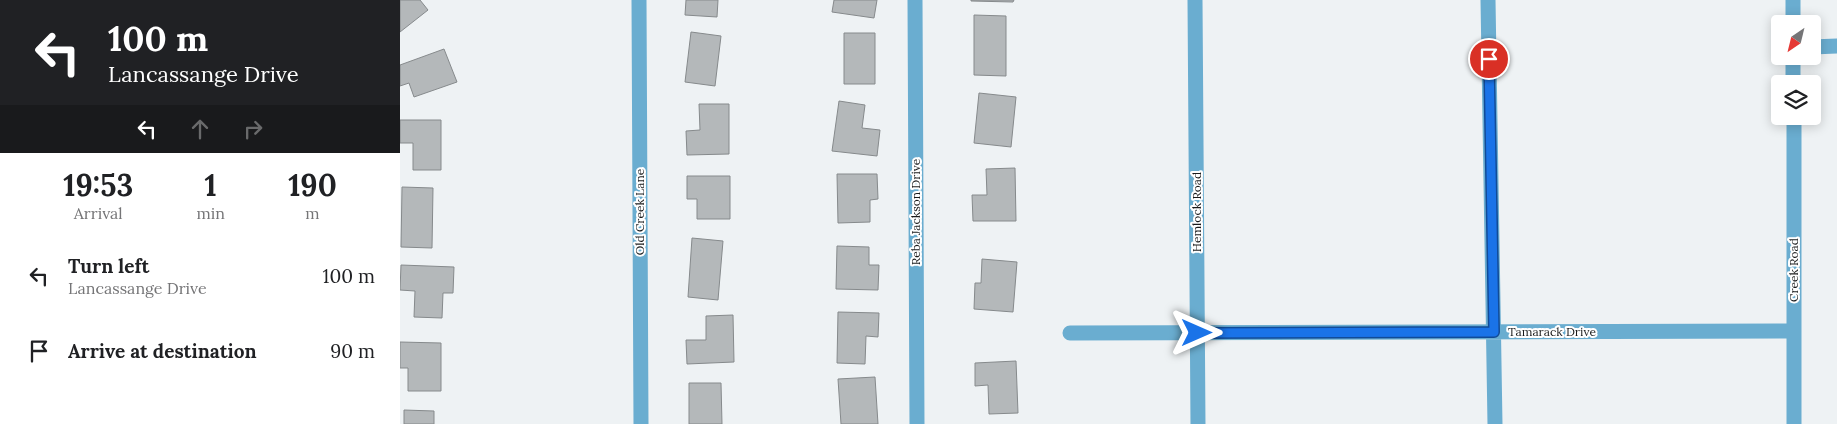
<!DOCTYPE html>
<style>
body{margin:0;font-family:Lora,serif;background:#f6f6f6;color:#202124;height:100vh;display:flex;flex-direction:column;font-size:19px;white-space:nowrap}
*{box-sizing:border-box;margin:0}
p{font-size:16px;color:#757577}
.icon{flex:none;width:28px;height:28px;fill:none;stroke:currentColor;stroke-width:2;stroke-linecap:round;stroke-linejoin:round}
.map{position:relative;flex:1;overflow:hidden}
.drawer{display:flex;flex-direction:column;background:#fff;width:400px}
.drawer>*{flex:none}
.top-card{background:#202124;color:#fff;overflow:hidden}
.needle{width:32px;rotate:215deg}
.controls{position:absolute;left:1371px;top:15px;display:grid;gap:10px}
.controls a{display:grid;place-items:center;width:50px;height:50px;border-radius:5px;background:#fff;box-shadow:0 2px 12px #0003;font-size:25px}
.pin{position:absolute;display:grid;place-items:center;width:42px;height:42px;color:#fff;margin:-21px;border:2px solid #fff;border-radius:50%;box-shadow:0 1px 5px #0007}
.me{position:absolute;width:55px;margin:-28px;rotate:90deg;stroke-linejoin:round;filter:drop-shadow(0 0 4px #0008)}
.turn{display:flex;align-items:center;gap:18px;height:105px;padding:0 25px;font-size:22px}
.turn .icon{width:65px;height:65px;stroke-width:2.5}
.turn b{display:block;font-size:35px;line-height:42px}
.lanes{display:flex;align-items:center;height:48px;padding:0 25px;background:#0003;justify-content:center;gap:25px;direction:ltr}
.lanes .off{opacity:.35}
.eta{display:flex;justify-content:space-evenly;align-items:center;height:85px;text-align:center}
.eta b{font-size:30px;font-weight:700;line-height:35px}
ul{padding:0;list-style:none}
li{display:flex;align-items:center;gap:15px;height:75px;padding:0 25px}
li div{flex:1}
li b{display:block;font-size:19px}
li em{font-style:normal}
main{display:flex;flex:1;min-height:0}
.map>svg:first-child{display:block}
.building{fill:#b4b8ba;stroke:#868a8c}
.lines{fill:none;stroke-linecap:round;stroke-linejoin:round}
.minor{stroke:#6aadd0;stroke-width:15}
.route-casing{stroke:#114b97;stroke-width:12}
.route{stroke:#1a73e8;stroke-width:9}
.labels{text-anchor:middle;stroke-width:4;stroke-linejoin:round;paint-order:stroke}
.street-label{font-size:12px;fill:#18191a;stroke:#fff}
</style>
<main>
<section class="drawer">
<div class="top-card">
<div class="turn"><svg class="icon" aria-label="left" viewBox="0 0 24 24"><path d="M17 20v-9H6M10 6l-5 5 5 5"/></svg><div><b>100 m</b>Lancassange Drive</div></div>
<div class="lanes"><svg class="icon" aria-label="left" viewBox="0 0 24 24"><path d="M17 20v-9H6M10 6l-5 5 5 5"/></svg><svg class="icon off" aria-label="ahead" viewBox="0 0 24 24"><path d="M12 20V5M6 11l6-6 6 6"/></svg><svg class="icon off" aria-label="right" viewBox="0 0 24 24"><path d="M7 20v-9h11M14 6l5 5-5 5"/></svg></div>
</div>
<div class="eta">
<div><b>19:53</b><p>Arrival</p></div>
<div><b>1</b><p>min</p></div>
<div><b>190</b><p>m</p></div>
</div>
<ul>
<li><svg class="icon" aria-label="left" viewBox="0 0 24 24"><path d="M17 20v-9H6M10 6l-5 5 5 5"/></svg><div><b>Turn left</b><p>Lancassange Drive</p></div><em>100 m</em></li>
<li><svg class="icon" aria-label="arrive" viewBox="0 0 24 24"><path d="M6 21V4h12l-3 4 3 4H6"/></svg><div><b>Arrive at destination</b></div><em>90 m</em></li>
</ul>
</section>
<div class="map">
<svg width="1437" height="424" viewBox="0 0 1437 424">
<rect width="100%" height="100%" fill="#eef2f4"/>
<path class="building" d="M0,0H20L28,10L0,32Z
M286,0H318L317,17L285,15Z
M434,0H477L474,18L432,12Z
M571,0H614L613,2L571,1Z
M574,15L606,16V76L574,75Z
M291,32L321,36L315,86L285,82Z
M444,33H475V84H444Z
M44,49L57,82L14,97L9,83L0,86V65Z
M579,93L616,97L611,147L574,143Z
M439,101L465,105L462,128L480,130L477,156L432,151Z
M299,104H329V154L287,155L286,131L300,130Z
M0,120H41V170H13V143H0Z
M615,168L616,221H573L572,195H587L586,169Z
M437,174H477L478,199L470,200V222L438,223Z
M287,176H330V219H297V199H287Z
M2,187L33,188L32,248L1,247Z
M292,238L323,241L318,300L288,297Z
M437,246L469,247V265H479L478,290L436,289Z
M582,259L617,262L613,312L574,309L575,283H581Z
M1,265L54,267L53,293H43L42,318L14,317L15,291L0,290Z
M438,312L479,313L478,337L466,336L465,364L437,363Z
M333,315L334,362L287,364L286,340H306V316Z
M0,342L41,343V391H8V368H0Z
M616,361L618,413L589,414L588,385L575,386V363Z
M475,377L478,424H441L438,379Z
M289,383H321L322,424H289Z
M4,410L34,411V424H4Z"/>
<g class="lines">
<path class="minor" d="M239,0L241,424
M515,0L517,424
M795,0L798,424
M1088,0L1095,424
M1393,0V24
M1412,47L1437,46
M1393,56V84
M1394,116V424
M670,333L1394,331"/>
</g>
<g class="lines">
<g class="route-casing">
<path id="route" d="M797,333L1094,332L1089,59"/>
</g>
<use href="#route" class="route"/>
</g>
<g class="labels">
<g class="street-label">
<text transform="translate(240 212) rotate(-90)" y="4">Old Creek Lane</text>
<text transform="translate(516 212) rotate(-90)" y="4">Reba Jackson Drive</text>
<text transform="translate(797 212) rotate(-90)" y="4">Hemlock Road</text>
<text transform="translate(1394 270) rotate(-90)" y="4">Creek Road</text>
<text x="1152" y="336">Tamarack Drive</text>
</g>
</g>
</svg>
<div class="controls">
<a><svg class="needle" viewBox="-14 -14 28 28"><path d="M0-13l5 13h-10z" fill="#e53935"/><path d="M0 13l5-13h-10z" fill="#757577"/></svg></a>
<a><svg class="icon" aria-label="layers" viewBox="0 0 24 24"><path d="M12 4l9 5-9 5-9-5zM3 14l9 5 9-5"/></svg></a>
</div>
<div class="pin" style="left:1089px;top:59px;background:#d93025"><svg class="icon" aria-label="arrive" viewBox="0 0 24 24"><path d="M6 21V4h12l-3 4 3 4H6"/></svg></div>
<svg class="me" style="left:797px;top:333px" viewBox="-20 -20 40 40"><path d="M0-17L14 15 0 8-14 15z" fill="#1a73e8" stroke="#fff" stroke-width="4"/></svg>
</div>
</main>
